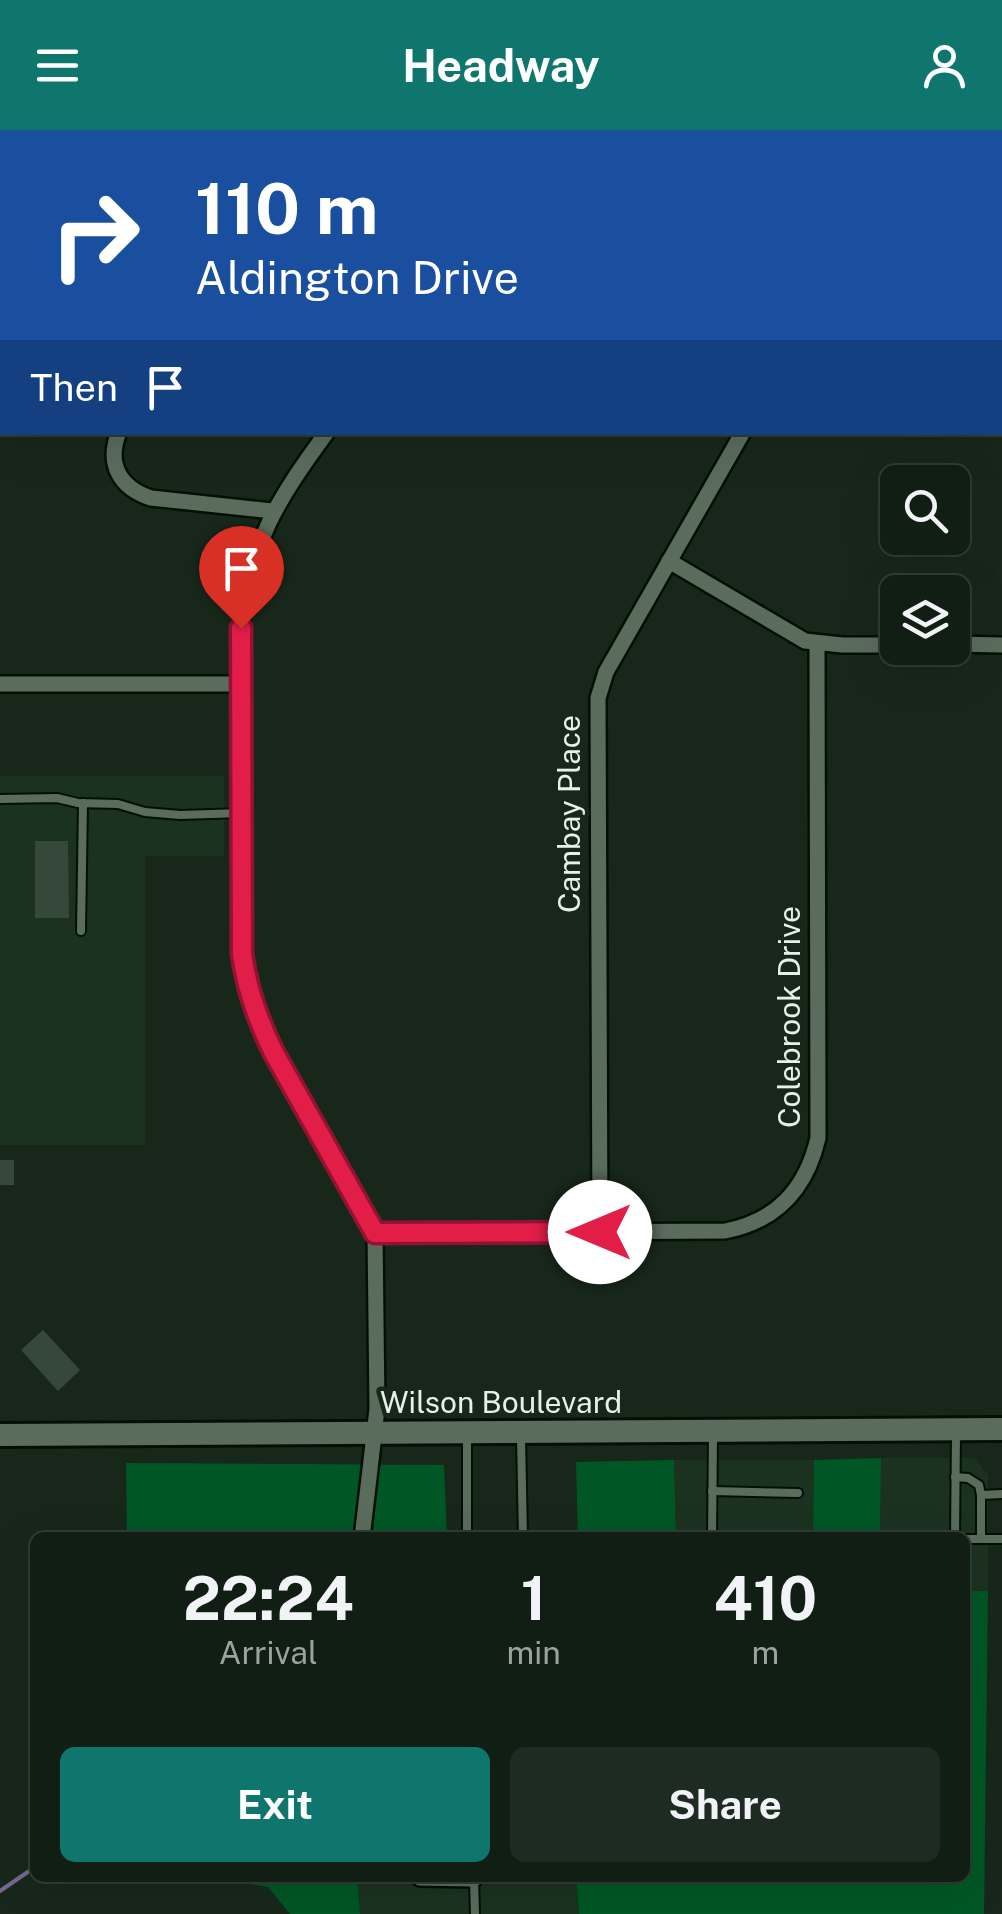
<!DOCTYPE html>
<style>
:root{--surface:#111e14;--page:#1e2b22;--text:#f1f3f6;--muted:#9ca2a0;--line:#303c34;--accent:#0f766e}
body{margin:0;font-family:"Public Sans",sans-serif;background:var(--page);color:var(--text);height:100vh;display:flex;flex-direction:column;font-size:38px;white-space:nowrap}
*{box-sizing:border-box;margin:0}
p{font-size:32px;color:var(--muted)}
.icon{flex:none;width:55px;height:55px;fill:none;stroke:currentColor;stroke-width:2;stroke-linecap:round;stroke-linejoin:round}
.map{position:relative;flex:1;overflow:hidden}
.panel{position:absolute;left:30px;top:1402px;width:940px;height:350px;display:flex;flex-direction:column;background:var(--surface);border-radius:15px;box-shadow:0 10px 40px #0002,0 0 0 2px var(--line)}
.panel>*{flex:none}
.hud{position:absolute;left:0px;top:0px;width:1002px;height:305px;box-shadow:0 10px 40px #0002,0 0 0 2px var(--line);background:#1a4fa0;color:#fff;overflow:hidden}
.tools{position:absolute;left:880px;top:335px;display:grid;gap:20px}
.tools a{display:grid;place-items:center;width:90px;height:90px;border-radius:15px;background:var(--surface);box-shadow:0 10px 40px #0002,0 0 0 2px var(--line);font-size:50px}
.pin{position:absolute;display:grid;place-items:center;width:85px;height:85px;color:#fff;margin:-102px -42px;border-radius:50% 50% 50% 0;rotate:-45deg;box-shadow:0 0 10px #0007}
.pin .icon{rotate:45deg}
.me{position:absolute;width:110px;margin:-55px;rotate:270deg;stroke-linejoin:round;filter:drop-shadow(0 0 8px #0008)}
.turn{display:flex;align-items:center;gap:35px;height:210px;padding:0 30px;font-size:45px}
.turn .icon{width:130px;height:130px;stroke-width:2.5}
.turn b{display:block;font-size:70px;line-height:85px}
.then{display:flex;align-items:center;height:95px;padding:0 30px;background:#0003;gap:20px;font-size:38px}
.eta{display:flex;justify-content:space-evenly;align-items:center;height:170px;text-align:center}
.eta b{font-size:60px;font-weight:700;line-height:70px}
.button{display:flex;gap:20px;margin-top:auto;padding:20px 30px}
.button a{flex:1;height:115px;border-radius:15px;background:var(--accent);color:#fff;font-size:40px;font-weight:700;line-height:115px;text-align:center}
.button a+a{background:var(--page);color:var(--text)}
header{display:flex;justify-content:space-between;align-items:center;height:130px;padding:0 30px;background:var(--accent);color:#fff;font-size:45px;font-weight:700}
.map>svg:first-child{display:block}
</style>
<header><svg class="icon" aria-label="menu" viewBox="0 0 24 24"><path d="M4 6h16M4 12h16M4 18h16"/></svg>Headway<svg class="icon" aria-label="person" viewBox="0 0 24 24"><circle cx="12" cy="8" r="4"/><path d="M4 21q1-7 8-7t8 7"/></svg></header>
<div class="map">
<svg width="1002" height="1784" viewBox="0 0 1002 1784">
<rect width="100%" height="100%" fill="#17281b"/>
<g fill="#1c3221">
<polygon points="0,646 224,646 224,726 145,726 145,1015 0,1015"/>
<polygon points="881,1328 974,1328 988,1345 988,1461 965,1461 965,1408 880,1408"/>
<polygon points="674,1330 814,1330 813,1407 676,1407"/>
<polygon points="357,1748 576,1748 579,1784 360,1784"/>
</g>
<g fill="#005725">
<polygon points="881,1328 880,1407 813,1407 814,1330"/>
<polygon points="674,1330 676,1407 578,1407 576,1332"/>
<polygon points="126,1333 444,1335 447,1407 127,1407"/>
<polygon points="965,1461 988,1461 984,1784 579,1784 576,1748 965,1748"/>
<polygon points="219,1748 357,1748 360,1784 290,1784 268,1757"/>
</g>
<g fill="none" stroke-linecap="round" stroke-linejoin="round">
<polyline stroke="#756793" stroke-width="4" points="0,1761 35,1737"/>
</g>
<g fill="#364839">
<polygon points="35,711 68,711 69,788 35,788"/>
<rect x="0" y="1030" width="14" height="25"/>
<polygon points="43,1200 80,1240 58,1261 21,1220"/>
</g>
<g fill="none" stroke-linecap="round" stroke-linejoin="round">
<g stroke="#031005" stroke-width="12">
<g id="service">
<polyline points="0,669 57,668 78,673 118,674 145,682 180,685 242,683"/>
<polyline points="81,801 83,673"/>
<polyline points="521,1307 523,1408"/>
<polyline points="467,1308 467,1408"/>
<polyline points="955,1347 968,1348 979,1355 981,1365"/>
<polyline points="712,1361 798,1363"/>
<polyline points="712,1408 713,1306"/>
<polyline points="955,1408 956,1304"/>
<polyline points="965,1409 1002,1409"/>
<polyline points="981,1409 981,1365 1002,1364"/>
<polyline points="474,1749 475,1784"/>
</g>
</g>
<g stroke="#031005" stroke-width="20">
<g id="minor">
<polyline points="30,0 30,2"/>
<polyline points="391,0 396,2"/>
<polyline points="224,2 224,0"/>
<polyline points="593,2 599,0"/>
<polyline points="0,110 2,105"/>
<path d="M119 302C106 334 120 358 151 368L272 381"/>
<path d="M327 302C277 370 250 413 241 498L242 825 245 848 260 894 375 1103 377 1279 362 1408"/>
<polyline points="669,431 805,511 842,515 898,515"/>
<polyline points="952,514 1002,515"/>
<polyline points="0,554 241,554"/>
<polyline points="600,1102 598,568 606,542 743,302"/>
<path d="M375 1103 725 1101C777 1091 806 1059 818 1008L817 514"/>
<polyline points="420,1748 474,1749"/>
</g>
</g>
<g stroke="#031005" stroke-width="25">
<polyline id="tertiary" points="1001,0 1002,178"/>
</g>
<g stroke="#031005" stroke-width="28">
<polyline id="secondary" points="0,1305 1002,1299"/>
</g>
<use href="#service" stroke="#5a6d5d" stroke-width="8"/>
<use href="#minor" stroke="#5a6d5d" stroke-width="15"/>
<use href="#tertiary" stroke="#5a6d5d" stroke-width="20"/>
<use href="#secondary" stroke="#5a6d5d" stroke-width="22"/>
</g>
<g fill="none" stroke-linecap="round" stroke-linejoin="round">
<g stroke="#92132f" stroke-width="25">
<path id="route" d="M241 498 242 824C247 860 258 891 274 923L375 1103 600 1102"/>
</g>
<use href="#route" stroke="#e11d48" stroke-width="18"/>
</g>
<g text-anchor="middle" stroke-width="9" stroke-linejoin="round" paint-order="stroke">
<g font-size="30" fill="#e6f1e8" stroke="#17281b">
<text transform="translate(570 684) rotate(-90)" y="10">Cambay Place</text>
<text transform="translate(790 887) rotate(-90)" y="10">Colebrook Drive</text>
<text x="501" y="1283">Wilson Boulevard</text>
</g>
</g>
</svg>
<div class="tools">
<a><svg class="icon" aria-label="search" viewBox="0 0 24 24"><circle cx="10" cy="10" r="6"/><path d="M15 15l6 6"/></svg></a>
<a><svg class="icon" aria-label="layers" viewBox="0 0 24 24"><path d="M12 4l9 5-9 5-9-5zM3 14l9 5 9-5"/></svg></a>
</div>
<div class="pin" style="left:241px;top:498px;background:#d93025"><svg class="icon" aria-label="arrive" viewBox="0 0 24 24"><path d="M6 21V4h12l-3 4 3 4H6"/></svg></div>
<svg class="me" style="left:600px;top:1102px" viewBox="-20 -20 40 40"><circle r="19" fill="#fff"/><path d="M0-13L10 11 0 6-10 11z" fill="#e11d48"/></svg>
<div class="hud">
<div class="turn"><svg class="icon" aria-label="right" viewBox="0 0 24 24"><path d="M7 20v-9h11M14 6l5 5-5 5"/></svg><div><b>110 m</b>Aldington Drive</div></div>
<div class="then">Then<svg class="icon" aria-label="arrive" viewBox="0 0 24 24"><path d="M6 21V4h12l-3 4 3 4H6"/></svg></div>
</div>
<section class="panel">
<div class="eta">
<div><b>22:24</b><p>Arrival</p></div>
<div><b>1</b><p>min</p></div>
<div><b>410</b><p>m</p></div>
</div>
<div class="button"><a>Exit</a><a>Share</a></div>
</section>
</div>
